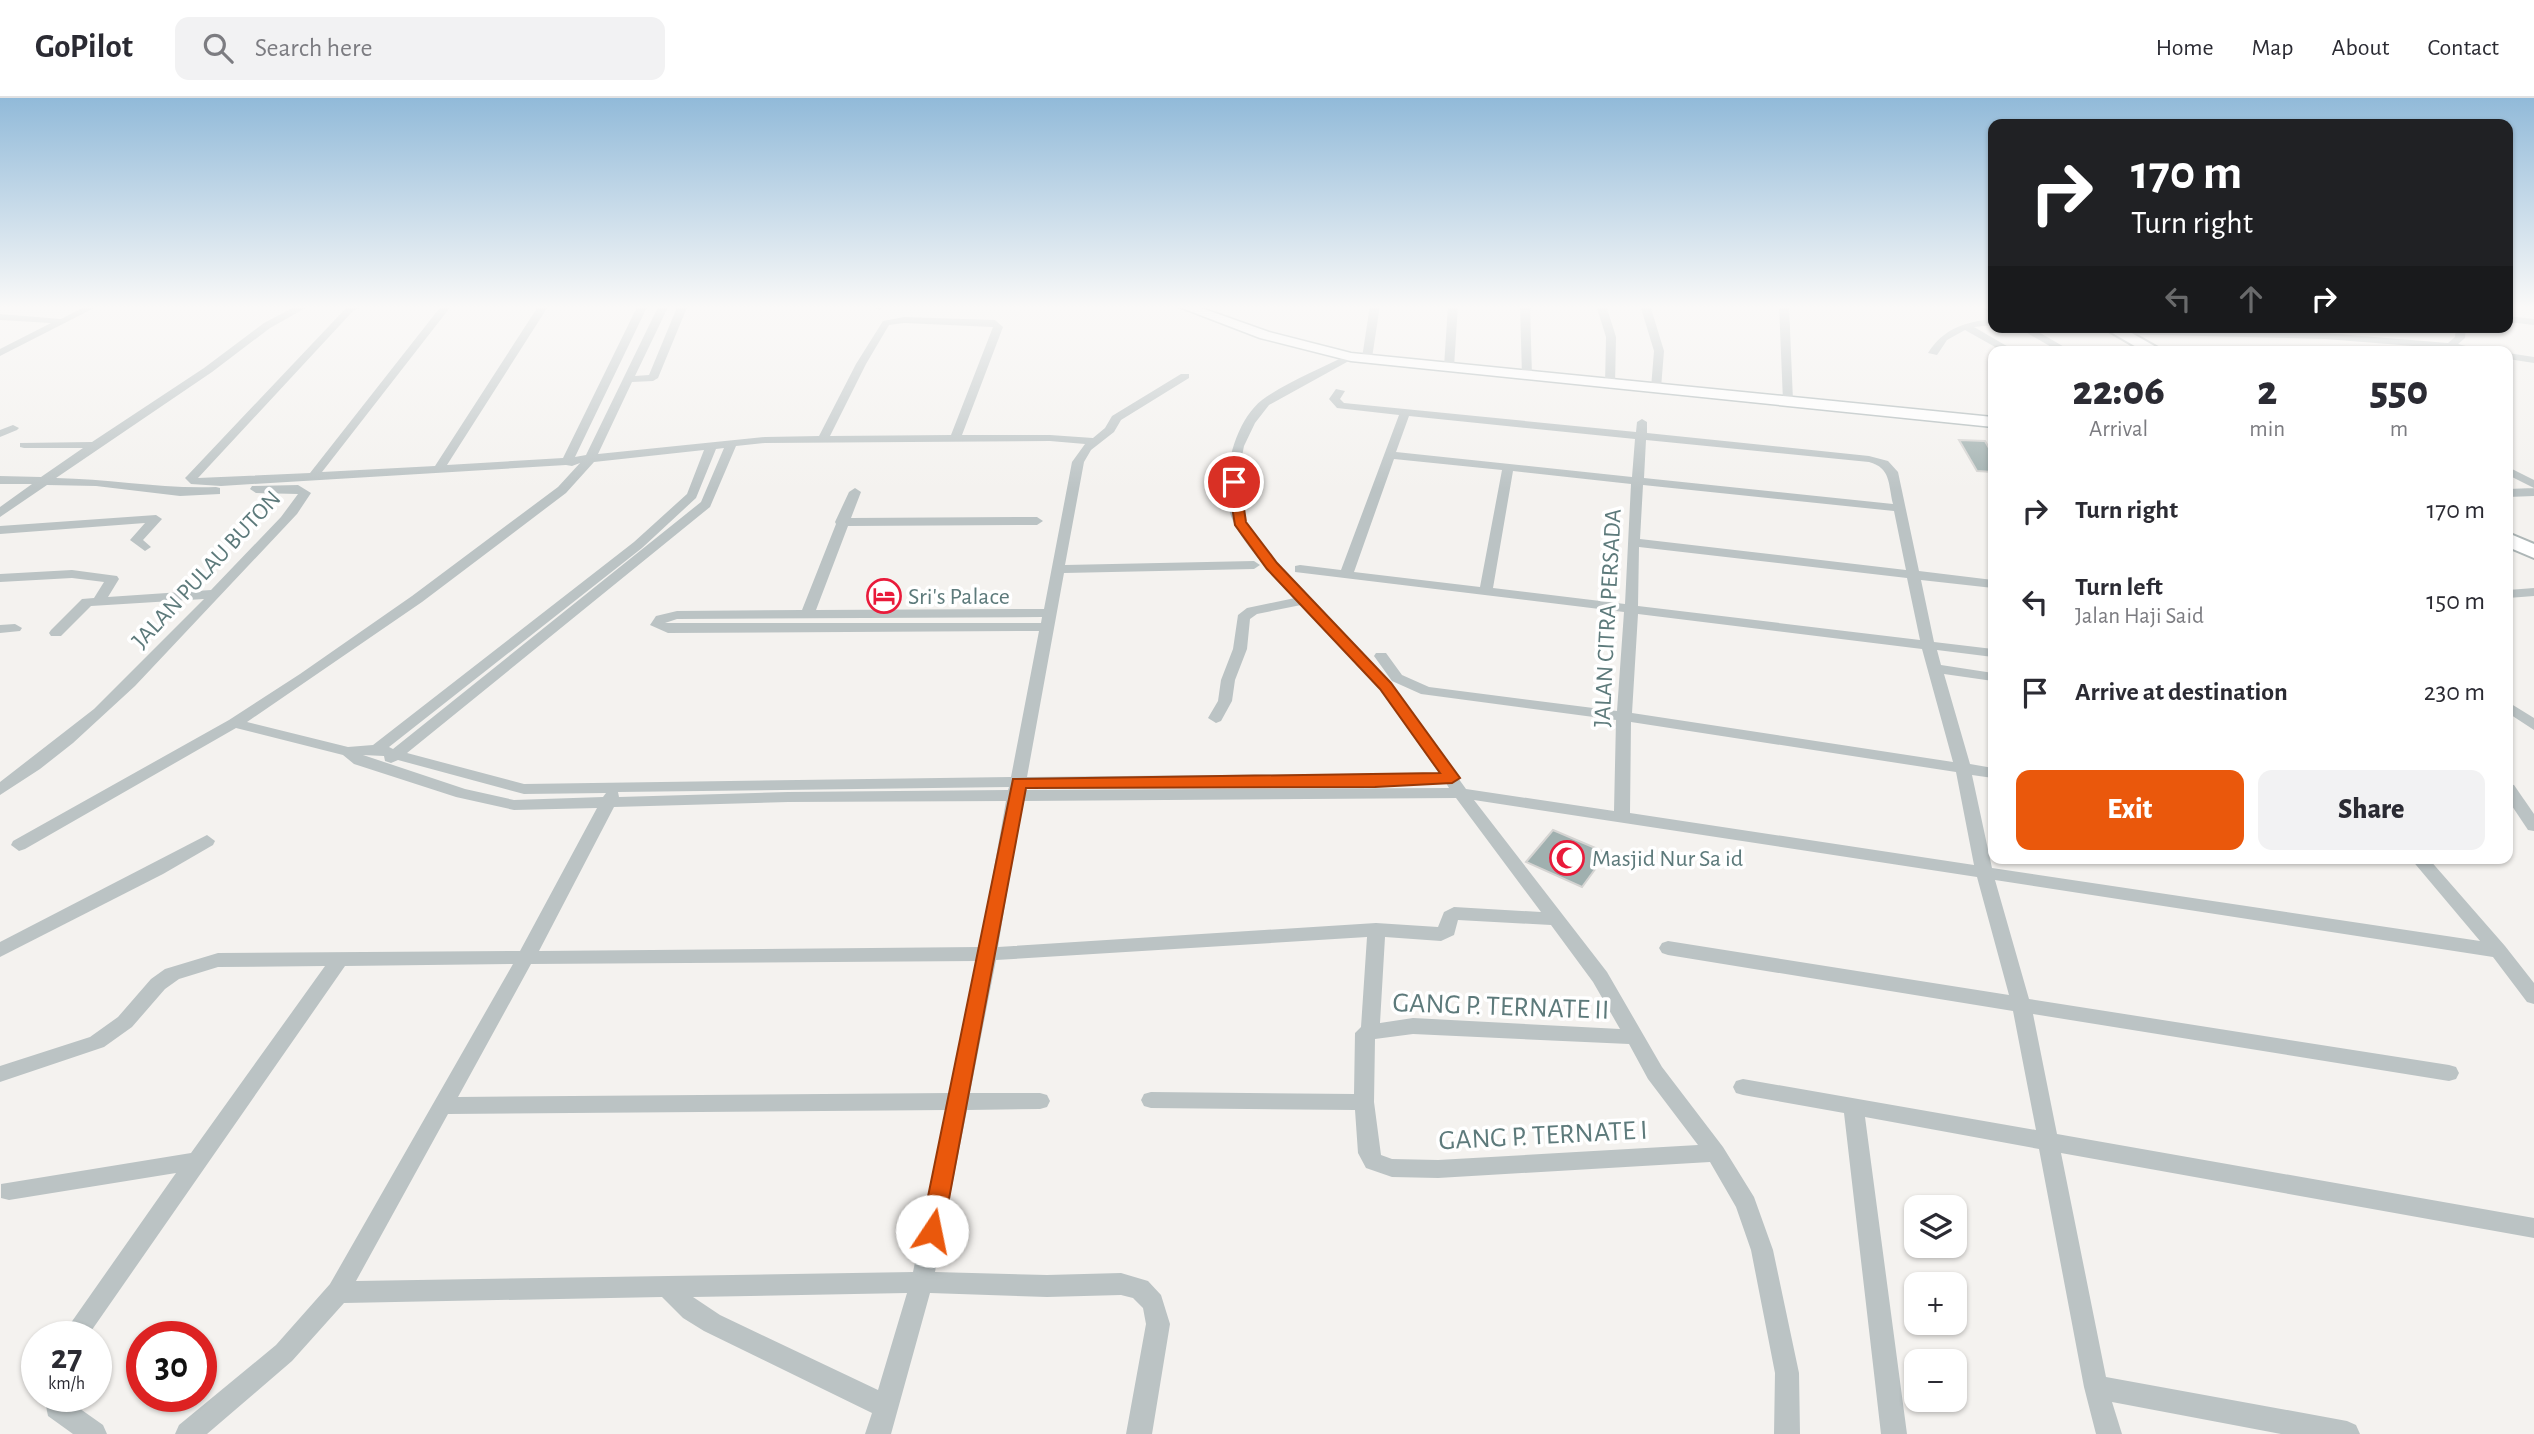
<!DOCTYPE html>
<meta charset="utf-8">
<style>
:root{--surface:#fff;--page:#f2f2f3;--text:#2b2b33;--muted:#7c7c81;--line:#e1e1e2;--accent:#ea580c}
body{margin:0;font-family:"Alegreya Sans",sans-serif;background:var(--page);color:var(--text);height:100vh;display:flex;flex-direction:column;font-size:26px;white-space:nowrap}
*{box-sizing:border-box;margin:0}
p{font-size:23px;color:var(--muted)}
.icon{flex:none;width:38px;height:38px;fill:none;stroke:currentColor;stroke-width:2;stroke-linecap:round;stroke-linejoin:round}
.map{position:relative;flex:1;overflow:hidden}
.details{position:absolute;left:1988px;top:248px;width:525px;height:518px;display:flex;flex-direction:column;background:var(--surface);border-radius:14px;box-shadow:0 2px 5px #0004}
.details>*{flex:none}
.guide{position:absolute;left:1988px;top:21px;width:525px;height:214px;border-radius:14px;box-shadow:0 2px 5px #0004;background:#202124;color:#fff;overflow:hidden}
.buttons{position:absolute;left:1904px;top:1097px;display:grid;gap:14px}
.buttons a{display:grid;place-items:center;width:63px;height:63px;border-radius:14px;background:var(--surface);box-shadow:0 2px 5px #0004;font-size:35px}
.speed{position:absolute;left:21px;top:1223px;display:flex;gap:14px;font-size:35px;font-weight:700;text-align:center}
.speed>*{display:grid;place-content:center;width:91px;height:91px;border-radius:50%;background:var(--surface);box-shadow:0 2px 5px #0004;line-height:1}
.speed small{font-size:18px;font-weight:400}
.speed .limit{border:10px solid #d22;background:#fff;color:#111}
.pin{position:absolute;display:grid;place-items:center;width:60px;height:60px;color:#fff;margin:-30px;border:4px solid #fff;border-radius:50%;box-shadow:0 2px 7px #0007}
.me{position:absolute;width:77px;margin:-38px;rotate:11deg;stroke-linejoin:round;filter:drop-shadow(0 0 5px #0008)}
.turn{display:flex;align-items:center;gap:24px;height:147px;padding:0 28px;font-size:32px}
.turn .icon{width:91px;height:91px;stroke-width:2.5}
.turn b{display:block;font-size:49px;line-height:60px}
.lanes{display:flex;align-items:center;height:66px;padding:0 28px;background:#0003;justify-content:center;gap:35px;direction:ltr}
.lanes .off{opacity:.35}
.eta{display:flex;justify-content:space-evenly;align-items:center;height:119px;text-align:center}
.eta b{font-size:42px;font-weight:800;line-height:49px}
.action{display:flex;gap:14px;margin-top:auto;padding:14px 28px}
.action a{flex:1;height:80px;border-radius:14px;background:var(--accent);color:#fff;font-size:28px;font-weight:800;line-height:80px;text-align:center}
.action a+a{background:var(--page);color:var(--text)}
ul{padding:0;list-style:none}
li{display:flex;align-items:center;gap:21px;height:91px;padding:0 28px}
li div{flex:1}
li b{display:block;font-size:26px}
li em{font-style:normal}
header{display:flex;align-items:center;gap:42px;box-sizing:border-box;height:98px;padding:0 35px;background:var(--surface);border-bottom:2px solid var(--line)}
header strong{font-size:33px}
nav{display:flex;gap:38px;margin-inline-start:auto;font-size:24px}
.search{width:490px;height:63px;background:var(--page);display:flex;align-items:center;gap:18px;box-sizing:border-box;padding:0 24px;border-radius:14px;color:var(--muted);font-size:26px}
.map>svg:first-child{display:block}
</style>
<header>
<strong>GoPilot</strong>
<div class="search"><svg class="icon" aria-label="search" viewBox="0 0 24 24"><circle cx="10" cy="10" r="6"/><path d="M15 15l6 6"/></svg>Search here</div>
<nav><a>Home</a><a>Map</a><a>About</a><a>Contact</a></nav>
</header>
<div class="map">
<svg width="2534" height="1336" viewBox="0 0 2534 1336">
<rect width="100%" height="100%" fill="#f4f2ef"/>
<g fill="#a0b0af" stroke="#d5d4d2" stroke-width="2">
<polygon points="1959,342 1985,343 1993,357 1993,374 1977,373"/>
<polygon points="1553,732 1607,755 1582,789 1526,764"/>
</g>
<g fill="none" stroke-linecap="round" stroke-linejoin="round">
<g stroke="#abb6b7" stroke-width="3">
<polygon id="secondary" points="1174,207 1193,207 1269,234 1351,255 1993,319 1993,329 1351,263 1260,240"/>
</g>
<g stroke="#adb6b6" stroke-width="4">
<g id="primary">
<polygon points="2102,229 2121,229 2165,254 2145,254"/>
<polygon points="2508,435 2534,446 2534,460 2508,449"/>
</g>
</g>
<g fill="#bbc3c4" fill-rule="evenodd">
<polygon points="88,207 100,207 0,258 0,251 51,225 0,222 0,216 61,221"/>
<path d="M298 207H311L270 230 212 274 56 380C110 381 162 391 216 389L220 390V396L180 398 96 388 47 387 0 419V409L32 386H0V378L41 379 83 350H24L20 349V345L92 344 204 270 264 225Z"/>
<path d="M352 207H365L353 213 198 380 310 375 442 207H452L322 374 435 368 539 207H549L447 367 563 360 638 207H648L575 359 586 357 659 207H669L635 278 649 277 678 207H688L658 280 653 283 632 284 598 356 765 339 819 338 856 266 883 223 904 219 995 222 1003 229 962 337H1050L1093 340 1105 330 1112 318 1181 276H1189V280L1121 322 1114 334 1091 352 1084 364 1065 467 1254 463 1260 467 1254 471 1064 475 1027 679 1439 675 1380 591 1301 507 1257 516 1250 521 1247 551 1235 582 1232 603 1221 623 1216 625 1208 620 1218 603 1221 582 1233 551 1238 517 1247 510 1295 500C1274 477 1248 453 1234 425 1217 392 1232 325 1262 302 1285 285 1322 270 1347 257L1356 259 1269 307 1255 325 1244 348 1240 368V400L1245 424 1277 465 1390 585 1466 691 1614 713 1616 622 1421 596 1392 583 1374 558 1376 555H1386L1402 577 1429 589 1617 613 1624 514 1295 474V468L1300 467 1341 472 1399 317 1337 310 1329 301 1336 291 1345 293 1340 301 1344 305 1636 334 1637 324 1642 321 1647 324V335L1869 358 1888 363 1898 374 1919 473 1993 482V490L1921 482 1934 544 1993 551V559L1937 552 1941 567 1993 575V583L1944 576 1970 666 1993 670V680L1972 677 1992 770 2480 843 2411 761H2429L2505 848 2534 885V906L2527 904 2493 859 1995 782 2029 901 2449 967 2456 969 2459 975 2456 981 2449 983 2033 916 2057 1036 2534 1120V1140L2061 1055 2106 1279 2347 1323 2356 1327 2360 1336H2281L2112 1304 2122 1336H2096L2084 1289 2039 1051 1865 1019 1907 1336H1881L1844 1015 1743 997 1736 995 1733 989 1736 983 1743 981 2036 1032 2013 913 1668 857 1662 855 1659 850 1662 845 1668 843 2009 897 1977 779 1474 702 1607 874 1662 969 1723 1049 1754 1099 1773 1152 1799 1275 1800 1336H1774L1775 1275 1751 1152 1736 1109 1710 1064 1438 1080 1392 1079 1366 1070 1358 1055 1355 1012 1151 1010 1144 1008 1141 1002 1144 996 1151 994 1354 996 1355 935 1361 929 1367 839 996 862 970 995H1040L1047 997 1050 1003 1047 1009 1040 1011 967 1012 935 1174 1047 1177 1121 1175 1148 1183 1161 1197 1170 1226 1152 1336H1126L1146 1226 1143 1210 1133 1200 1121 1197 1047 1199 930 1195 891 1336H865L872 1315 704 1233 683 1220 662 1199 344 1205 292 1263 207 1336H175L179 1327 276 1247 330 1186 513 866 345 868 87 1239H61L176 1075 9 1102 1 1100V1086L191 1055 325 868 218 869 179 881 165 891 132 929 104 949 0 984V968L90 939 118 919 151 881 165 871 218 855 520 853 597 710 514 712 456 699 354 666 343 657 236 630 25 751 19 753 11 747 13 743 229 622 300 576 412 498 558 389 580 365 572 368 566 367 221 388 191 386 185 380 187 378 347 209ZM904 225 993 229 951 337 830 338 866 266 889 227ZM1409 318 1635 341 1632 379 1396 354ZM1646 342 1869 364C1891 370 1888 385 1893 406L1644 380ZM1050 343 1085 346 1072 364 1044 511 816 512 848 428 1037 427 1043 423 1037 419 851 420 861 394 855 390 849 394 835 424 836 426 802 512 677 513 656 518 650 527 668 535 1039 533 1011 679 524 686 407 655 710 409 736 348 765 345ZM724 350 701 404 393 651 389 649 642 450 696 400 716 351ZM704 352 687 396 634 444 373 647 348 649 247 624 422 504 566 395 594 364ZM1394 361 1502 372 1480 489 1354 474ZM1513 373 1631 386 1625 506 1493 490ZM1643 387 1894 413 1906 472 1640 441ZM1639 449 1907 480 1920 542 1638 508ZM1638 516 1922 551 1953 664 1632 615ZM1042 519 1041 525H665L677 521ZM1631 624 1956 674 1974 767 1630 715ZM363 657 384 658 385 663 391 665 398 662 524 696 606 695 603 699 514 702 465 691ZM1446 685 1449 690 1024 692 1025 689 1375 688ZM1009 689 1008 692 788 694 619 699 618 694ZM1456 700 1541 814 1454 809 1444 814 1438 829 1376 825 998 849 1022 703ZM1006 703 980 849 539 853 614 709 788 704ZM1458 822 1551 827 1593 884 1620 931 1413 920 1380 925 1385 839 1441 843 1454 837ZM977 863 950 995 458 999 531 866ZM1413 936 1629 946 1648 981 1698 1047 1438 1062 1392 1061 1381 1057 1374 1004 1375 941ZM946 1012 913 1174 356 1183 448 1016ZM907 1195 878 1292 720 1217 693 1199Z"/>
<polygon points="876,207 886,207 880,212 877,211"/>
<polygon points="1370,207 1380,207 1372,260 1367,263 1362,260"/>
<polygon points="1448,207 1458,207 1454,269 1449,272 1444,269"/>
<polygon points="1520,207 1530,207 1532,278 1527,281 1522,278"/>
<polygon points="1596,207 1606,207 1616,239 1615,287 1610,290 1605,287 1606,239"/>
<polygon points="1640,207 1650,207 1664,253 1661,290 1656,293 1651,290 1654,253"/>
<polygon points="1779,207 1789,207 1793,303 1788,306 1783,303"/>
<polygon points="1976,207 1988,207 1993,210 1993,217"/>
<polygon points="2508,218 2534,221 2534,227 2508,224"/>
<path d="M1993 221V227L1974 229 2017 254H2004L1965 232 1947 242 1937 257 1928 255C1944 230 1965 224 1993 221Z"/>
<polygon points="2017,229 2030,229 2073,254 2060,254"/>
<polygon points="2456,229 2466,229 2465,240 2458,246 2489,254 2325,241 2117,236 2112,233 2117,230 2325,235 2448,245 2455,239"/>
<polygon points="2135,251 2140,252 2141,254 2130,254"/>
<polygon points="2508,255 2534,259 2534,265 2508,261"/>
<polygon points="13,327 19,330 17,332 0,339 0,332"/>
<polygon points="2508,369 2534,382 2534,398 2508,399 2508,391 2534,390 2508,377"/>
<polygon points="298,387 311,395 297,416 135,588 73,645 40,671 0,697 0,684 94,611 204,501 91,508 61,538 51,538 49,535 51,532 82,501 94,500 104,484 72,480 0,484 0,476 72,472 117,478 119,481 108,499 211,492 281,419 298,396 256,395 250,391 252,388"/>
<polygon points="156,417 162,421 143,442 151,449 145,453 130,442 145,425 0,436 0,428"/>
<polygon points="2534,490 2534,498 2508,500 2508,492"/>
<polygon points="15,526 22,530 20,533 0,535 0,527"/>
<polygon points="2508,604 2534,620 2534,632 2508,615"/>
<polygon points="2508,686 2514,687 2534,716 2534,733 2528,732 2508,702"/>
<polygon points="207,737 215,743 213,747 163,776 0,859 0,844"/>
<polygon points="44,1298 68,1298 69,1303 103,1327 107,1336 73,1336 48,1318"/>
</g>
<use href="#secondary" fill="#fff" fill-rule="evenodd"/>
<use href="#primary" fill="#fff" fill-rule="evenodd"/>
</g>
<linearGradient id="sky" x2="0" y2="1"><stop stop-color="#91bad9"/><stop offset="0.53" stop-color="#faf9f8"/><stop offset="1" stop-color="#faf9f8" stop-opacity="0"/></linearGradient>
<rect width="2534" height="394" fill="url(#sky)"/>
<polygon fill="#ea580c" stroke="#983908" stroke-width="2" points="1234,381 1240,384 1246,424 1277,465 1391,585 1460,680 1452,685 1375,689 1026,690 943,1133 940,1140 932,1143 924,1140 921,1133 1013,681 1440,675 1380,591 1267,471 1235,427 1228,384"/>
<defs>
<g id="hotel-ring" transform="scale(1.75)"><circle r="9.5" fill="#fff" stroke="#e91a3a" stroke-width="1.5"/><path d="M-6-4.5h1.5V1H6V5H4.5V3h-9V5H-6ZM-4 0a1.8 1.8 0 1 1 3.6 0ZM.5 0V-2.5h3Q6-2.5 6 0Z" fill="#e91a3a"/></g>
<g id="mosque-ring" transform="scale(1.75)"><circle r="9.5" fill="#fff" stroke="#e91a3a" stroke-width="1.5"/><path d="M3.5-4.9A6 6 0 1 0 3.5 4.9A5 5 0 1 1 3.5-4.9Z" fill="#e91a3a"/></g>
</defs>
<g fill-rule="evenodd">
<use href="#hotel-ring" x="884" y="498"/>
<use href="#mosque-ring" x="1567" y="760"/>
</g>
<g text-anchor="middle" stroke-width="7" stroke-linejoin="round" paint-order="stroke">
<g font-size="24" fill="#5d7a7b" stroke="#fff">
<text transform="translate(206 471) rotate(-47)" y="8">JALAN PULAU BUTON</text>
<text transform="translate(1607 520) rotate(-87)" y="8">JALAN CITRA PERSADA</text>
</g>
<g font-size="24" fill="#5d7a7b" stroke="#fff" text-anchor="start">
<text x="908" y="506">Sri's Palace</text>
<text x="1592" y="768">Masjid Nur Sa id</text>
</g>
<g font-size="28" fill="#5d7a7b" stroke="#fff">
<text transform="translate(1501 907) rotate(2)" y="10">GANG P. TERNATE II</text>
<text transform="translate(1543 1036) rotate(-3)" y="10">GANG P. TERNATE I</text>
</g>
</g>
</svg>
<div class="buttons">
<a><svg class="icon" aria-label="layers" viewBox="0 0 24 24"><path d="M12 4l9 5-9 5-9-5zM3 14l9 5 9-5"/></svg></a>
<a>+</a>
<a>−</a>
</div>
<div class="speed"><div>27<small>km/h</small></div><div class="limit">30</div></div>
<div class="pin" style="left:1234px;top:384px;background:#d93025"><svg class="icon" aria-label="arrive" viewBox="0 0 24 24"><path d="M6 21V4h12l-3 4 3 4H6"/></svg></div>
<svg class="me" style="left:932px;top:1133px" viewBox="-20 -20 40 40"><circle r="19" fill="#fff"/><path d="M0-13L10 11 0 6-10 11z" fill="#ea580c"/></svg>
<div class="guide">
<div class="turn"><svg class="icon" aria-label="right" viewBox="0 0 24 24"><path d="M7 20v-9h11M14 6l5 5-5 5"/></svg><div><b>170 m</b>Turn right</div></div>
<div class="lanes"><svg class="icon off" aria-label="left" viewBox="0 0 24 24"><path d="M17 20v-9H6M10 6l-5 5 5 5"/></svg><svg class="icon off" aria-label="ahead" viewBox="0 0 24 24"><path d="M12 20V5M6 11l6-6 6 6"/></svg><svg class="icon" aria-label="right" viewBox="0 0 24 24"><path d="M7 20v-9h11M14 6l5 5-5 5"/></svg></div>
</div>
<section class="details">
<div class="eta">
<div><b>22:06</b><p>Arrival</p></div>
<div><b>2</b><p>min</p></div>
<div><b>550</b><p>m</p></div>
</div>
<ul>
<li><svg class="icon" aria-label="right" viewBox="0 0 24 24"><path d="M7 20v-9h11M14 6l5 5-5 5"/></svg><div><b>Turn right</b></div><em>170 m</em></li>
<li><svg class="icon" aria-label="left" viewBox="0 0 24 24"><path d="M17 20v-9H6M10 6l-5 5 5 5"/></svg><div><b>Turn left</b><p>Jalan Haji Said</p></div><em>150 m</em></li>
<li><svg class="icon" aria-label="arrive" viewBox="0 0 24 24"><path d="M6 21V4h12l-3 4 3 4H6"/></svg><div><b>Arrive at destination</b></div><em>230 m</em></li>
</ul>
<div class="action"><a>Exit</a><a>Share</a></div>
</section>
</div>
